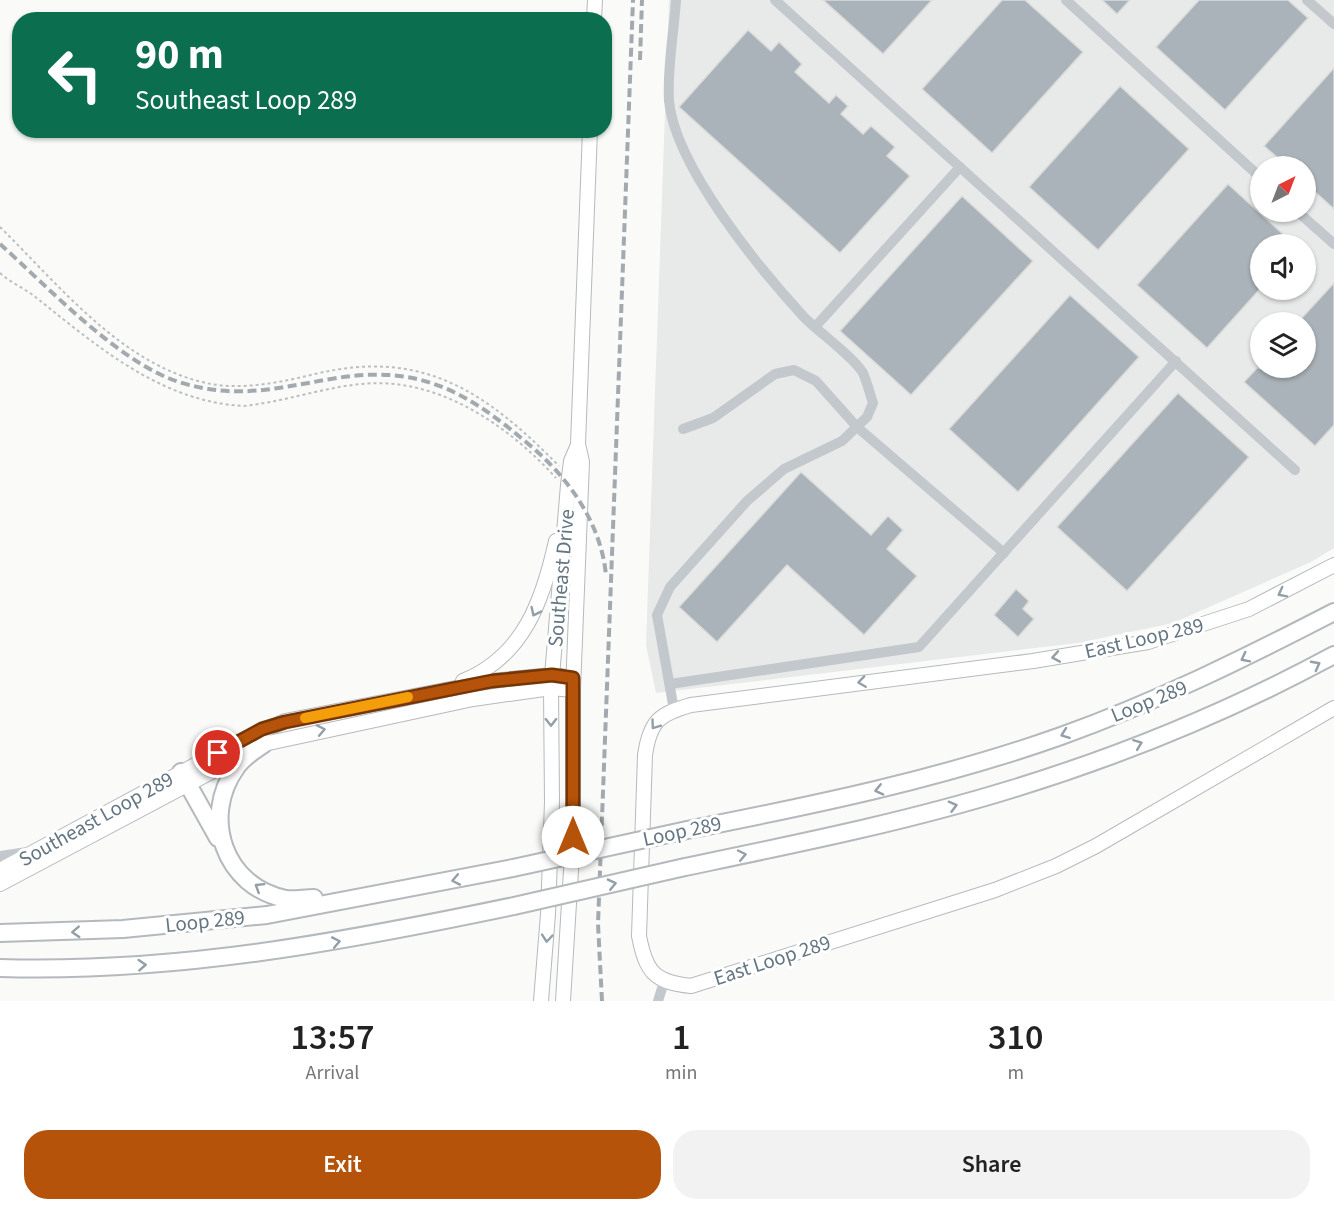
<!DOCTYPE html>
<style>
:root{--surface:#fff;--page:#f2f2f2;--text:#222;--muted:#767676;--accent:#b45309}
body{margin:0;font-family:"Source Sans 3",sans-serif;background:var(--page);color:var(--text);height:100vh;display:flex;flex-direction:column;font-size:22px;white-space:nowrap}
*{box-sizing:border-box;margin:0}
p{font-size:20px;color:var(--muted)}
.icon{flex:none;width:33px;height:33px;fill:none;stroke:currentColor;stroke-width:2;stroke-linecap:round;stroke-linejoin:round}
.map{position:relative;height:1001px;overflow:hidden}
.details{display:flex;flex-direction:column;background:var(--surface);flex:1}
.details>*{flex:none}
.hud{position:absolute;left:12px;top:12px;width:600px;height:126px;border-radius:24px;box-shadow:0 2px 4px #0004;background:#0b6e4f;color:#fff;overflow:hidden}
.needle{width:39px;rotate:42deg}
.fabs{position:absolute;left:1250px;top:156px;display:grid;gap:12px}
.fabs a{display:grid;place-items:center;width:66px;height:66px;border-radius:50%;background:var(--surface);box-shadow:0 2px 4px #0004;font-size:30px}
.pin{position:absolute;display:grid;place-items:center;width:51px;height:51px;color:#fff;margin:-26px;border:3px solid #fff;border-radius:50%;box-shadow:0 2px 6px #0007}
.me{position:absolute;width:66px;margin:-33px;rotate:0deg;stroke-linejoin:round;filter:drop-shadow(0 0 4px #0008)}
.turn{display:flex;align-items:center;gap:21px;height:126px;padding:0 24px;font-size:27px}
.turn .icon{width:78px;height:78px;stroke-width:2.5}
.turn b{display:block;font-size:42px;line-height:51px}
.eta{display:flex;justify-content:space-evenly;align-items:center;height:102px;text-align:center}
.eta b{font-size:36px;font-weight:600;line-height:42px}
.button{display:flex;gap:12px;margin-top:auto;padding:12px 24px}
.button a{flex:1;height:69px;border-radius:24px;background:var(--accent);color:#fff;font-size:24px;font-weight:600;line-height:69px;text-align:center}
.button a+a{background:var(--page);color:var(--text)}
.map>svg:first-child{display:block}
</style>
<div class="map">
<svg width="1334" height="1001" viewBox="0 0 1334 1001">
<rect width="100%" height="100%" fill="#fafaf8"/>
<path fill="#e8e9e9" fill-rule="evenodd" d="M669 0H1334V548L1311 562 1173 623 1078 643 656 693 646 645ZM1260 166H1305V212H1260ZM1260 244H1305V290H1260ZM1260 322H1305V368H1260Z"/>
<g fill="#aab3b9" stroke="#dcdcda" stroke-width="1.5">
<polygon points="823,0 932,0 883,54"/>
<polygon points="1002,0 1025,0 1083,52 992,153 922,89"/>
<polygon points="1102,0 1130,0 1117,14"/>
<polygon points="1199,0 1288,0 1308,18 1225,110 1156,47"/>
<polygon points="748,30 771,51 779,42 802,64 795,72 829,103 836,95 848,106 841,114 863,134 871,126 895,147 887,156 910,176 840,253 679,107"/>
<polygon points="1334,68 1334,209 1305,183 1305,166 1287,166 1264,146"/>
<polygon points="1120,86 1189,149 1098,250 1029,187"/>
<polygon points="1228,184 1294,244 1260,244 1260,289 1207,348 1137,285"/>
<polygon points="962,196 1033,261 911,395 840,331"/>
<polygon points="1334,283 1334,425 1315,446 1244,382 1257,368 1305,368 1305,322 1298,322"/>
<polygon points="1070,295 1139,357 1018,492 949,429"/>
<polygon points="1178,393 1249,457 1127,591 1057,527"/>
<polygon points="801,472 871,535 888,516 903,530 887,549 917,576 864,635 787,565 717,642 679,607"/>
<polygon points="1016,589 1029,601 1023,609 1034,619 1018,637 994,615"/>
</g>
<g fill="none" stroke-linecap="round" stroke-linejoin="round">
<g stroke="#b5babe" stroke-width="16">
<g id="major">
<polyline points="594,20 595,0"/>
<path d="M1334 565 1249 609 1148 642 1033 661 691 705C659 714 650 721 645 755L639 936C646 972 654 982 691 986L995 890 1056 866 1096 846 1334 708"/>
<path d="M463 681C524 656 543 600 556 541"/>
<polyline points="0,870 236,743 285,721 492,681 552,675 573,678"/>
<polyline points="0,884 264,744 473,699 551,688 573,690"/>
<polyline points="541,1001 548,914 552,802 551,688 568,485 571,461 578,445"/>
<polyline points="563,1001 573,838 573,690 582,462 578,444 590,130"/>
</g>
</g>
<g stroke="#b4b9bd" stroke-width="20">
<g id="highway">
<path d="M264 744C254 751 243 757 236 768 201 817 224 887 286 899 294 900 305 898 314 898"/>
<polyline points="181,772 218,838"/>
<path d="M687 830C814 805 940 779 1061 736 1156 702 1245 658 1334 612"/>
<path d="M685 867C795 844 905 822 1012 789 1123 755 1232 710 1334 655"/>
<polyline points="0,933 123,929 267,915 513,868"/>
<path d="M0 968C177 973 342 942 514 906"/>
</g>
</g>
<g stroke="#bbbfc2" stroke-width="2" stroke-dasharray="3 3" stroke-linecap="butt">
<path d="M0 227C58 284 117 359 198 381 237 392 277 383 315 374 423 348 486 392 559 466"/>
<path d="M0 273C11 283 26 289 38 299 98 347 162 402 244 406 283 402 321 388 361 384 436 376 507 424 556 478"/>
</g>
<g stroke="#c3c8cc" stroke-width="10">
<polyline points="775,0 1295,470"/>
<polyline points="1066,0 1260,177"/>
<polyline points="1307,0 1334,24"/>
<polyline points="1298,212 1334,244"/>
<polyline points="815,327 960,167"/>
<polyline points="683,429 713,418 775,374 794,370 816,381 857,427 1004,553"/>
<polyline points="670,684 919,647 1176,361"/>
<path d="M674 710 657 615 670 587 747 501 784 469 842 441 867 417 873 403C870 394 867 382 863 373 853 356 818 332 803 316 759 268 675 166 669 101 667 68 674 32 676 0"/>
<polyline points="0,856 27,852"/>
<polyline points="658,1001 664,982"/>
</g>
<use href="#major" stroke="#fff" stroke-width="14"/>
<use href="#highway" stroke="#fff" stroke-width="16"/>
<g stroke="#a2aab0" stroke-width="4" stroke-dasharray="9 4.5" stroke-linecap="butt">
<polyline points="640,60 642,0"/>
<path d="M0 244C48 287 119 363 179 382 236 400 276 388 331 379 420 363 468 392 533 448 570 480 601 524 606 575"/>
<polyline points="602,1001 598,924 633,0"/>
</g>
<g stroke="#b4b9bd" stroke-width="20" stroke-linecap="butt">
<g id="highway-bridge">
<polyline points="513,868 687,830"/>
<polyline points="514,906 685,867"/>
</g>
</g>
<use href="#highway-bridge" stroke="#fff" stroke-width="16"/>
</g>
<defs><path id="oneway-chevron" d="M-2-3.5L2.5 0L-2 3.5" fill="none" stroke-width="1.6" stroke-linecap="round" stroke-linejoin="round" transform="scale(1.5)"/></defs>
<g stroke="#939fa8">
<use href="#oneway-chevron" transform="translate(1282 593) rotate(153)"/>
<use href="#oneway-chevron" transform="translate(535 612) rotate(116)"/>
<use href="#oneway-chevron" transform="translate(1056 657) rotate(170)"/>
<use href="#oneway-chevron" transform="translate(1245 658) rotate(153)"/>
<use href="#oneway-chevron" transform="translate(1316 665) rotate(-28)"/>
<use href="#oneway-chevron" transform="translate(862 682) rotate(172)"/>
<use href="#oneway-chevron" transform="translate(551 722) rotate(89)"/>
<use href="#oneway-chevron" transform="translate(655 725) rotate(126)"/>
<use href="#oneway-chevron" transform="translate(321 730) rotate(-11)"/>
<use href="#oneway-chevron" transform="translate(1065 734) rotate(160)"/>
<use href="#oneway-chevron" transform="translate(1138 744) rotate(-21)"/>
<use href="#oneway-chevron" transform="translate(879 790) rotate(167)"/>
<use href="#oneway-chevron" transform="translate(953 806) rotate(-15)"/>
<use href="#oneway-chevron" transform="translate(742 855) rotate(-12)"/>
<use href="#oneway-chevron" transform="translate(456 880) rotate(169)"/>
<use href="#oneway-chevron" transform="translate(612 884) rotate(-13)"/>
<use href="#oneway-chevron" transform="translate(259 887) rotate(-148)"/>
<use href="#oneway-chevron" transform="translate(76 932) rotate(177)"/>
<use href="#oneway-chevron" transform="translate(547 938) rotate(95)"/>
<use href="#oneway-chevron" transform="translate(336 942) rotate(-11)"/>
<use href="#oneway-chevron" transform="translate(142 965) rotate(-4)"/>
</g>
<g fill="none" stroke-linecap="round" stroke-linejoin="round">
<g stroke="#753606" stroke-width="15">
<polyline id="route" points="218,753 262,729 285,722 492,681 552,675 573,678 573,837"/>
</g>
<use href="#route" stroke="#b45309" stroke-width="10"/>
<polyline stroke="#f59e0b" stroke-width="10" points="305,718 408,697"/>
</g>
<g text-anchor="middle" stroke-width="6" stroke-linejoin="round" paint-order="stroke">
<g font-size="21" fill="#657683" stroke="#fff">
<text transform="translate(561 578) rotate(-85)" y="7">Southeast Drive</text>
<text transform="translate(1144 638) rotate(-13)" y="7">East Loop 289</text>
<text transform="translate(1149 701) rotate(-22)" y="7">Loop 289</text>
<text transform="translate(96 819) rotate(-29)" y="7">Southeast Loop 289</text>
<text transform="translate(682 831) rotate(-12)" y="7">Loop 289</text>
<text transform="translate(205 921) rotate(-6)" y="7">Loop 289</text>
<text transform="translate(772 960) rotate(-18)" y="7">East Loop 289</text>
</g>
</g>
</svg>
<div class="fabs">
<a><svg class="needle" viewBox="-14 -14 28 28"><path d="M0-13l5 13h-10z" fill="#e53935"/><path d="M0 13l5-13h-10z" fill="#767676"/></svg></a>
<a><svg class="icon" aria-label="sound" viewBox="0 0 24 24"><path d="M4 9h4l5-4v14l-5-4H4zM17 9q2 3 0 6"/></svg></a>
<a><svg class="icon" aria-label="layers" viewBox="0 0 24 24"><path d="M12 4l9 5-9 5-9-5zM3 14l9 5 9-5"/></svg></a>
</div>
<div class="pin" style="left:218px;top:753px;background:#d93025"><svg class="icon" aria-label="arrive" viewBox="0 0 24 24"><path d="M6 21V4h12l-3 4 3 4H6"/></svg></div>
<svg class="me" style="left:573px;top:837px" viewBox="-20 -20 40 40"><circle r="19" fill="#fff"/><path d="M0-13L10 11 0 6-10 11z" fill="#b45309"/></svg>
<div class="hud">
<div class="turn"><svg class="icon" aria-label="left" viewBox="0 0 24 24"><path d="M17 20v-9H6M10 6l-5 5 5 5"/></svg><div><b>90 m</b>Southeast Loop 289</div></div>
</div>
</div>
<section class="details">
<div class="eta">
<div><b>13:57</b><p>Arrival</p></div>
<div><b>1</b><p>min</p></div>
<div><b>310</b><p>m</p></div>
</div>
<div class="button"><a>Exit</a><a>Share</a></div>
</section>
